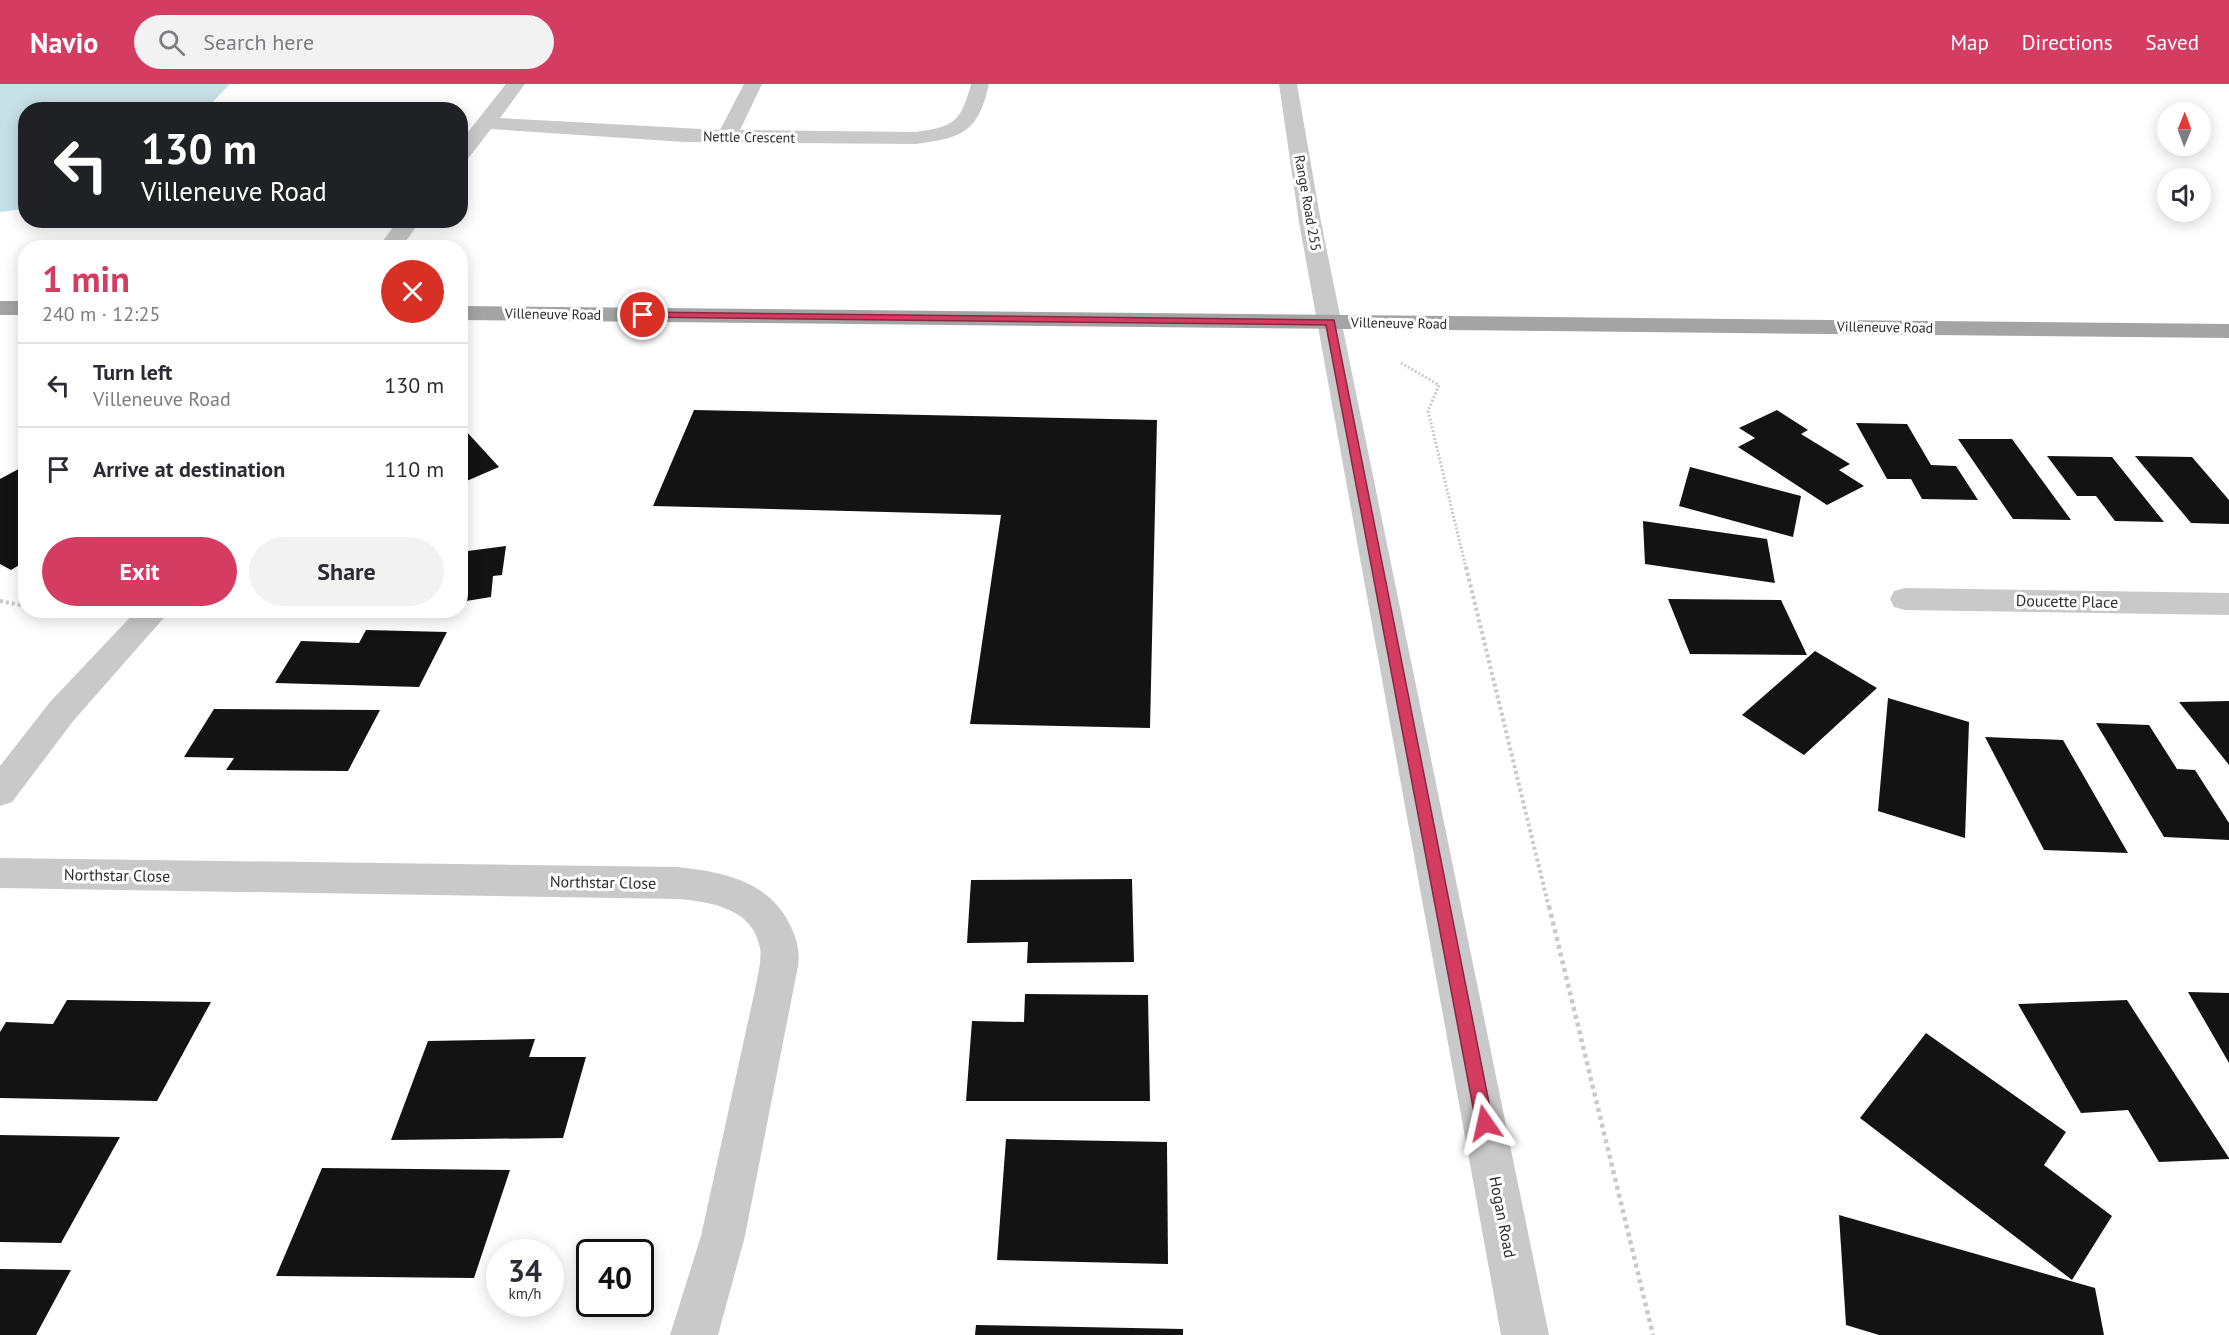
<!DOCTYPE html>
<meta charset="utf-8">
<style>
:root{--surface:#fff;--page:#f2f2f3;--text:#2b2b33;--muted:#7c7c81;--line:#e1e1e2;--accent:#d53c62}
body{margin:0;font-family:"PT Sans",sans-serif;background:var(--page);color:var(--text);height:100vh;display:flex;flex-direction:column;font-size:22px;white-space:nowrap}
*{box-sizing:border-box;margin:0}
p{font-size:20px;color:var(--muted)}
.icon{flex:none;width:33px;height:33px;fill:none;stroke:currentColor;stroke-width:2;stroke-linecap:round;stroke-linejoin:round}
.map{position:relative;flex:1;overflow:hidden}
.details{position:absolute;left:18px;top:156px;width:450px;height:378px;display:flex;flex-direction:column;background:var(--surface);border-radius:24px;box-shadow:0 3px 15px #0003}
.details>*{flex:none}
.top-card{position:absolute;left:18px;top:18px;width:450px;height:126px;border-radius:24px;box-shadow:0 3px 15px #0003;background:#202124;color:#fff;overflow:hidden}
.needle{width:39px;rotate:1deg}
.controls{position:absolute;left:2157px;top:18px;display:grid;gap:12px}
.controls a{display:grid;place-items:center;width:54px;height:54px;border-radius:50%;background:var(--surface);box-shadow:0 3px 15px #0003;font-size:30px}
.speed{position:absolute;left:486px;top:1155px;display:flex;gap:12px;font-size:30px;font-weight:700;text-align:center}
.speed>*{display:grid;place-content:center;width:78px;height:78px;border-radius:50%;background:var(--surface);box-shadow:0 3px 15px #0003;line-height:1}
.speed small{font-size:15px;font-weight:400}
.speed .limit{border:3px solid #111;border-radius:9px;background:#fff;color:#111}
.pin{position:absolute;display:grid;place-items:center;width:51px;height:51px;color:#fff;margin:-26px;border:3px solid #fff;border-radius:50%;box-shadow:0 2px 6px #0007}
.me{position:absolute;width:66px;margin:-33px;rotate:349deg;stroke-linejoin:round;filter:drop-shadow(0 0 4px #0008)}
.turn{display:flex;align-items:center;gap:21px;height:126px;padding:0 24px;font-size:27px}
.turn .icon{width:78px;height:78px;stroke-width:2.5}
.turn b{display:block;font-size:42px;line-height:51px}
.round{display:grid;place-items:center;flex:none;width:63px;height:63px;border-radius:32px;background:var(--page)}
.summary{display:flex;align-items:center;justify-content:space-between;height:102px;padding:0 24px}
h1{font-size:36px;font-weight:600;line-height:45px;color:var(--accent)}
.cta{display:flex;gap:12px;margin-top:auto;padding:12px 24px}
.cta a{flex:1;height:69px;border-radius:36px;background:var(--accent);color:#fff;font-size:24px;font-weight:600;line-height:69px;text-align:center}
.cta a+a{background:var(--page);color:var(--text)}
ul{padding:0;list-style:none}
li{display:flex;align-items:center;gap:18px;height:84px;padding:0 24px;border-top:2px solid var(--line)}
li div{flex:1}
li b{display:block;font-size:22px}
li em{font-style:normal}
header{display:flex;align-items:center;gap:36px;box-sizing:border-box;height:84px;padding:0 30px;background:var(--accent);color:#fff}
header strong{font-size:28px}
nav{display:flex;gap:33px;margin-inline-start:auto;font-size:21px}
.search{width:420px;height:54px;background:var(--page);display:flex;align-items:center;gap:15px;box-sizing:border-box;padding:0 21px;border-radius:33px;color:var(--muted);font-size:22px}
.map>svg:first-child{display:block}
</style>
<header>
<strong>Navio</strong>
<div class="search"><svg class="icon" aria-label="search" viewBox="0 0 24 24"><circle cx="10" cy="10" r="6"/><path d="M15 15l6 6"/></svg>Search here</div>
<nav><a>Map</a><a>Directions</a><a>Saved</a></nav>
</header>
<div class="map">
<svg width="2229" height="1251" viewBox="0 0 2229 1251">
<rect width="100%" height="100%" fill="#fff"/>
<polygon fill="#c8e1e7" points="0,0 230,0 206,25 26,26 25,125 0,128"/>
<g fill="#131313">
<polygon points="694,326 1157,336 1150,644 970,640 1001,431 653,422"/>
<polygon points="1777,326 1808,346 1801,350 1850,380 1839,386 1864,402 1827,421 1738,363 1755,354 1739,344"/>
<polygon points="1856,339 1907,340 1931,381 1956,382 1978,416 1922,415 1911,395 1887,395"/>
<polygon points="465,346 499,383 462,399 466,403 460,406 460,348"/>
<polygon points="1958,355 2012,355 2071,436 2013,435"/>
<polygon points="2047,372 2112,373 2164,438 2115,437 2096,412 2077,412"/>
<polygon points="2135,372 2192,373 2229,416 2229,440 2191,439"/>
<polygon points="26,381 26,477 11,486 0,480 0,395"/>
<polygon points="1690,383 1801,412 1793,453 1679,422"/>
<polygon points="1643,437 1767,455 1775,499 1645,480"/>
<polygon points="506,462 502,491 493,492 491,513 460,518 460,468"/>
<polygon points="1668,515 1781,516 1807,571 1690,570"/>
<polygon points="366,546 447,548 419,603 275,599 301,557 359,559"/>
<polygon points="1815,567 1877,604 1804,671 1742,631"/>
<polygon points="1888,614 1969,638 1965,754 1878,727"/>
<polygon points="2229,617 2229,681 2179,618"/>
<polygon points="214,625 380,626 348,687 226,686 234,674 184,673"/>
<polygon points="2096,639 2149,641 2177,685 2195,686 2229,739 2229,756 2164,753"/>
<polygon points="1985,653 2063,656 2128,769 2044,766"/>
<polygon points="1132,795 1134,878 1027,879 1028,858 967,859 971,796"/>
<polygon points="2188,908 2229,909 2229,979"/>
<polygon points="1025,910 1148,911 1150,1017 966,1017 972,937 1024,938"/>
<polygon points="67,916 211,918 157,1017 0,1014 0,948 6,938 53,940"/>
<polygon points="2127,916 2229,1074 2229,1075 2159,1078 2128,1026 2081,1029 2018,920"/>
<polygon points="1926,949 2066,1048 2044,1081 2112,1132 2072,1196 1860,1034"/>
<polygon points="535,955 529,973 586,973 563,1054 391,1056 428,957"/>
<polygon points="0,1051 120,1053 61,1159 0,1158"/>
<polygon points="1006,1055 1167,1058 1168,1180 997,1176"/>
<polygon points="322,1084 510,1086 474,1194 276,1192"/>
<polygon points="1839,1131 2095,1204 2104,1251 1879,1251 1846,1241"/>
<polygon points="0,1185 71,1186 36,1251 0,1251"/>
<polygon points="976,1241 1183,1245 1183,1251 975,1251"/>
</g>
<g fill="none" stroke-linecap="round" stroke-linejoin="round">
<polyline stroke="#c9c9c9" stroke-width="3" stroke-dasharray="2 2" stroke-linecap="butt" points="1401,279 1439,301 1428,327 1466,484"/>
<g stroke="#c9c9c9" stroke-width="4" stroke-dasharray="3 3" stroke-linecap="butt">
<polyline points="1466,483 1549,824"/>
<polyline points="0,517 26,522"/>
<polyline points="51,526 89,529"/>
</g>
<polyline stroke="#c9c9c9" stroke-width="4.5" stroke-dasharray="4 4" stroke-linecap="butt" points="1549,822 1653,1251"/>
<g fill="#c9c9c9" fill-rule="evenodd">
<path d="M506 0H525L500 34 720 46 744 0H762L740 46 915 48C954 43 961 38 971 0H989C978 49 962 54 915 60L685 58 491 45 467 76 460 78V58Z"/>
<polygon points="1279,0 1297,0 1321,138 1549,1251 1501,1251 1299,138"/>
<polygon points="398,136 421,136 401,164 378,164"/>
<polygon points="1905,504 2229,509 2229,531 1905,526 1894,523 1890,515 1894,507"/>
<polygon points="137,526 169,528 74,636 12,718 0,722 0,682 50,618"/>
<path d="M0 774 678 783C723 788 769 797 790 841 797 855 800 867 798 882L745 1152 718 1251H670L701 1152 756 901C758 889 762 876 760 864 753 824 711 818 678 815L0 804Z"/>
</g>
<g fill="#a4a4a4" fill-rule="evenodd">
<rect x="0" y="217" width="26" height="14"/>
<polygon points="460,222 2229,240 2229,254 460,236"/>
</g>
</g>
<polygon fill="#d53c62" stroke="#8a2740" stroke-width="1.5" points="643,228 1334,236 1493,1039 1491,1045 1485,1047 1478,1045 1476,1039 1326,241 639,233 639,229"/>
<g text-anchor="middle" stroke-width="6" stroke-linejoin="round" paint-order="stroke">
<g font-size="14" fill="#2c2c2c" stroke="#fff">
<text transform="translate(749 53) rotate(1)" y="5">Nettle Crescent</text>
<text transform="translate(1308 119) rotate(80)" y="5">Range Road 255</text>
<text transform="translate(553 230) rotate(1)" y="5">Villeneuve Road</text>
<text transform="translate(1399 239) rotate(1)" y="5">Villeneuve Road</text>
<text transform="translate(1885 243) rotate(1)" y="5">Villeneuve Road</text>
</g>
<g font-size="16" fill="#2c2c2c" stroke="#fff">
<text transform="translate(2067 517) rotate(1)" y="6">Doucette Place</text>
<text transform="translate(117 791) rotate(1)" y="6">Northstar Close</text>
<text transform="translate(603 798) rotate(1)" y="6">Northstar Close</text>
<text transform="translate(1503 1133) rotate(79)" y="6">Hogan Road</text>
</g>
</g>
</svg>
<div class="controls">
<a><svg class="needle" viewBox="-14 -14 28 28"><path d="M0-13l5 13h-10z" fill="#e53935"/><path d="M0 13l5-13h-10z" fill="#7c7c81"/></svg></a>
<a><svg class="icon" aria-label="sound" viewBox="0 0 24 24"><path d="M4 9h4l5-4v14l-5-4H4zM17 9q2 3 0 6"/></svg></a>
</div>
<div class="speed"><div>34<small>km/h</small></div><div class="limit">40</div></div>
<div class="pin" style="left:643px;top:231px;background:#d93025"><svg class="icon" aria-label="arrive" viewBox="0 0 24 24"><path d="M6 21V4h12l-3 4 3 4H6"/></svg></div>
<svg class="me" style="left:1485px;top:1039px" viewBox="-20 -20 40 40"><path d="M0-17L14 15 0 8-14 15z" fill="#d53c62" stroke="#fff" stroke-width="4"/></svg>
<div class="top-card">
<div class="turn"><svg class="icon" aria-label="left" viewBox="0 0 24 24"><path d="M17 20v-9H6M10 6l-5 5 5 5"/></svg><div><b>130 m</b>Villeneuve Road</div></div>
</div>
<section class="details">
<div class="summary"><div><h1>1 min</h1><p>240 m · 12:25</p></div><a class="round" style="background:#d93025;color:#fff"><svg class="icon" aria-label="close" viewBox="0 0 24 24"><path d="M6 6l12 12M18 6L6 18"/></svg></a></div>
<ul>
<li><svg class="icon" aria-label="left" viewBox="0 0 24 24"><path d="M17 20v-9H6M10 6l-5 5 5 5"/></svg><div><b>Turn left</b><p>Villeneuve Road</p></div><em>130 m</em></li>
<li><svg class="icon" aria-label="arrive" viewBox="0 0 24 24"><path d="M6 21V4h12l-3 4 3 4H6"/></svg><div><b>Arrive at destination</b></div><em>110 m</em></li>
</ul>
<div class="cta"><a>Exit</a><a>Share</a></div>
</section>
</div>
